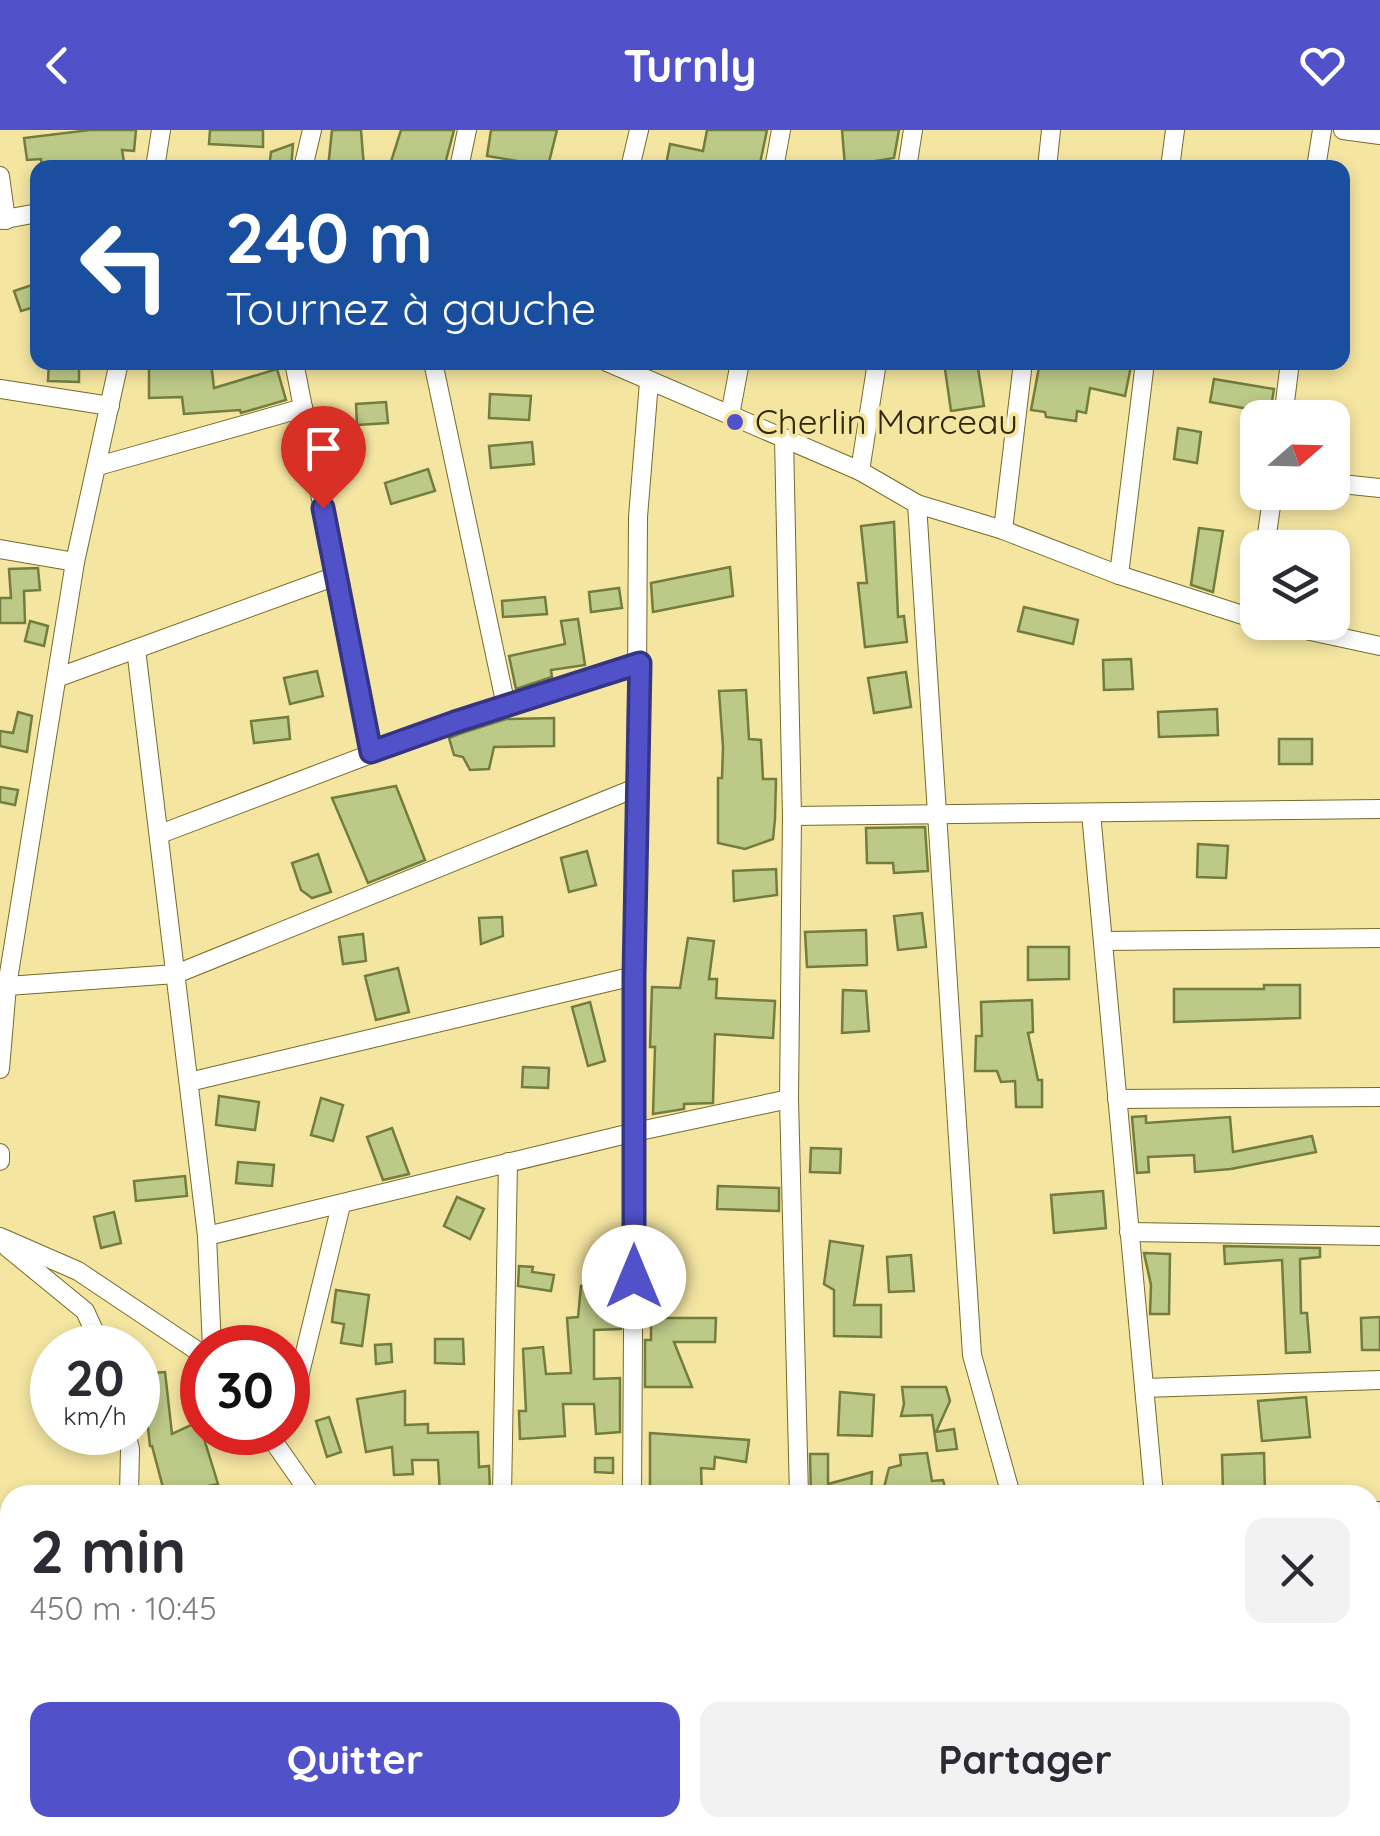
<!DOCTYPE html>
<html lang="fr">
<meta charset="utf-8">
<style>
:root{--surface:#fff;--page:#f2f2f3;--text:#2b2b33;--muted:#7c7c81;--accent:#5152c9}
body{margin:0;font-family:Quicksand,sans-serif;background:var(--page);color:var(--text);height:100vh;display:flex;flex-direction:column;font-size:38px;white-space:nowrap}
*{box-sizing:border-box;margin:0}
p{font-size:32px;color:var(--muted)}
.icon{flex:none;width:55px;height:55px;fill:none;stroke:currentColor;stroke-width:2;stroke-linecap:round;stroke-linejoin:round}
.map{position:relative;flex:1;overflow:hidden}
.side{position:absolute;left:0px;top:1355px;width:1380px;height:352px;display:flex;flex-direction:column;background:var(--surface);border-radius:30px 30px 0 0;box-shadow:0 5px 15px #0003}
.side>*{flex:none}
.hud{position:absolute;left:30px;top:30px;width:1320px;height:210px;border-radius:20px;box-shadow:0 5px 15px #0003;background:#1a4fa0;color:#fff;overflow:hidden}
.needle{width:65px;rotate:70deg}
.fabs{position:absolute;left:1240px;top:270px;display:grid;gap:20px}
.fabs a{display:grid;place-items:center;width:110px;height:110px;border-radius:20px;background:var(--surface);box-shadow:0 5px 15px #0003;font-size:50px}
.speed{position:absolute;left:30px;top:1195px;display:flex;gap:20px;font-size:50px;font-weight:700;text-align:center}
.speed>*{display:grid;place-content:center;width:130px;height:130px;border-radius:50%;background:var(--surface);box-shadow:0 5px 15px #0003;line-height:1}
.speed small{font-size:25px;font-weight:400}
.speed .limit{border:15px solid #d22;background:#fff;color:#111}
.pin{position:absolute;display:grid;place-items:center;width:85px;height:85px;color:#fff;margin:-102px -42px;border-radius:50% 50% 50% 0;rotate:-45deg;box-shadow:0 0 10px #0007}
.pin .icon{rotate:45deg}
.me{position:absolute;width:110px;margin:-55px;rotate:0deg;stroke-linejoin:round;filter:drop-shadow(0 0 8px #0008)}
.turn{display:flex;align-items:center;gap:35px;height:210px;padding:0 30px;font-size:45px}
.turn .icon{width:130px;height:130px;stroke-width:2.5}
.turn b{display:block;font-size:70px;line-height:85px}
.round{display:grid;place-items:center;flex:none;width:105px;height:105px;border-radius:20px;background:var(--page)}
.headline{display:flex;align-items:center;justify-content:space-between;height:170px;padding:0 30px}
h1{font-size:60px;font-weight:700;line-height:75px}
.action{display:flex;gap:20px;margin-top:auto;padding:20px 30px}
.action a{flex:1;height:115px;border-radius:20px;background:var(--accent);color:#fff;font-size:40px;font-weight:700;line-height:115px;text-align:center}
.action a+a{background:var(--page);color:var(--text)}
header{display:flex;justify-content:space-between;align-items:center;height:130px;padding:0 30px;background:var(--accent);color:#fff;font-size:45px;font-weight:700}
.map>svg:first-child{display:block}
</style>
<header><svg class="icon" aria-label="back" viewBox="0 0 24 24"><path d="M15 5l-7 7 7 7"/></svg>Turnly<svg class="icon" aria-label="heart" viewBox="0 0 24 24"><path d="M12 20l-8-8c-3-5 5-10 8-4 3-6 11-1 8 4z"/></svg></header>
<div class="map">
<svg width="1380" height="1706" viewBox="0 0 1380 1706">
<rect width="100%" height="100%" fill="#f4e5a1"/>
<g fill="#bcc987" stroke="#727d3e" stroke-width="2.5">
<polygon points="90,0 136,0 134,21 122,20 125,38 42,38 41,29 27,30 24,8"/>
<polygon points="210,0 263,0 263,17 209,14"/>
<polygon points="332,0 361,0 364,38 328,38"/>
<polygon points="401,0 454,0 444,38 389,38"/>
<polygon points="491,0 557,0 548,36 487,26"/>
<polygon points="707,0 767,0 759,38 666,35 670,14 703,21"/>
<polygon points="842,0 899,0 894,28 845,36"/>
<polygon points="293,14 291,38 269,38 271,22"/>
<polygon points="35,154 38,176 21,181 14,161"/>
<polygon points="49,232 79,232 79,252 48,251"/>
<polygon points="149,232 211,232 214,258 277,239 286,270 241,283 240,280 184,284 182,267 149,268"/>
<polygon points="944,232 977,232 984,276 951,281"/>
<polygon points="1040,232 1115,232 1131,236 1125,266 1090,258 1086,283 1077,281 1076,291 1046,287 1045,282 1031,280"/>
<polygon points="1214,249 1274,259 1270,283 1210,272"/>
<polygon points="490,264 531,266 529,290 489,288"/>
<polygon points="386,272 388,293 357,295 356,274"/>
<polygon points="1178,298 1201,302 1197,333 1174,329"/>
<polygon points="532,312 534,334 491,338 489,316"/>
<polygon points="428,339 435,361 391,374 385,353"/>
<polygon points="894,392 898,487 904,486 907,512 865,517 858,453 867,453 861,396"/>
<polygon points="1199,398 1223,401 1213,462 1191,455"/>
<polygon points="730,437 733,466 653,482 651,453"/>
<polygon points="38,438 40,460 24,461 25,493 0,493 0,468 11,468 9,439"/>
<polygon points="619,458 622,478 591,482 589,462"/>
<polygon points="545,467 547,484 503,487 502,471"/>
<polygon points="1024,477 1078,490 1073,514 1018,501"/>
<polygon points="578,489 585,535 551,540 552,547 516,559 509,526 565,514 561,491"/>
<polygon points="30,491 48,496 44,516 25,511"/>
<polygon points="1131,529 1133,559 1104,560 1103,530"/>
<polygon points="317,541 323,566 290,574 284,548"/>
<polygon points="906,542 911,577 874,583 868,548"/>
<polygon points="746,560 749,609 761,610 763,649 776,649 775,689 773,709 745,719 718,713 718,648 722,648 723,617 719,561"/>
<polygon points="1217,579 1218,605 1159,607 1158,582"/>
<polygon points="18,582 32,586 27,622 0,616 0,601 13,603"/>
<polygon points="288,587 290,609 254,613 251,591"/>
<polygon points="554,588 554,616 494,617 489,639 470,640 463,627 454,625 449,608 459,604 506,589"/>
<rect x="1279" y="609" width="33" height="25"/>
<polygon points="396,656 425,730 368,753 332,668"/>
<polygon points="0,657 18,660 15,675 0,672"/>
<polygon points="925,697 928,741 894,743 893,733 867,733 866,698"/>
<polygon points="1198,714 1228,716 1226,748 1197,747"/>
<polygon points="587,721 596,755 569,762 561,728"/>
<polygon points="318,724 331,762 312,768 301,760 292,733"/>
<polygon points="776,739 777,765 734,771 733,741"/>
<polygon points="922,783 926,817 898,820 894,786"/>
<polygon points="502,787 503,806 481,814 479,788"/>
<polygon points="866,800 867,835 807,837 805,802"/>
<polygon points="363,804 366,831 343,834 339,807"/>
<polygon points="688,808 714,811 709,849 717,849 716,868 775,871 773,908 715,904 713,973 684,974 684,979 653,984 655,917 650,917 652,857 680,858"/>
<polygon points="1028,817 1069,817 1069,849 1028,850"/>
<polygon points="398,838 409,882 376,890 365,846"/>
<polygon points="1264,855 1300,855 1300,888 1174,892 1174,859 1264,859"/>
<polygon points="843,860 866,861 869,901 842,903"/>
<polygon points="1032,870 1033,902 1028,903 1038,950 1042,950 1042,977 1016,977 1015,951 1001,952 997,941 975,941 976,906 982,906 981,872"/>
<polygon points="590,872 605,931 588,936 572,877"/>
<polygon points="523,937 549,938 548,958 522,957"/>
<polygon points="219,966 259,972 255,1000 216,995"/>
<polygon points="321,968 343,975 333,1011 311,1005"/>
<polygon points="1146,986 1146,993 1230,987 1233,1022 1312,1006 1316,1022 1231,1039 1195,1042 1194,1025 1148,1027 1149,1042 1137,1043 1132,987"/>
<polygon points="392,998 409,1044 383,1050 367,1007"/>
<polygon points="811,1018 841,1019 840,1043 810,1042"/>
<polygon points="238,1032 274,1035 272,1056 236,1053"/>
<polygon points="185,1046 187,1066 136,1071 134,1051"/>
<polygon points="718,1056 779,1058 779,1081 717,1079"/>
<polygon points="1103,1061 1106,1098 1054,1103 1051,1065"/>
<polygon points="457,1067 484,1079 470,1109 444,1096"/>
<polygon points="114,1082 121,1113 101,1118 94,1087"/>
<polygon points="830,1111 863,1116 854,1175 881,1175 881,1207 834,1206 834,1160 824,1154"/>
<polygon points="1224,1116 1320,1118 1320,1127 1300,1129 1301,1183 1307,1183 1310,1222 1286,1223 1282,1130 1225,1134"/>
<polygon points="602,1121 621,1122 621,1199 594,1200 594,1249 620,1248 620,1302 596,1304 594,1274 563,1274 565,1306 520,1309 519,1281 526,1281 523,1219 543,1217 546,1244 571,1243 567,1188 578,1187 581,1156 600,1155"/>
<polygon points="1144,1123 1170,1124 1169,1184 1150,1184 1151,1155"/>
<polygon points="911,1125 914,1161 889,1162 887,1127"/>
<polygon points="519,1136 533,1137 532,1142 554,1145 551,1161 518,1156"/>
<polygon points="336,1160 369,1165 362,1216 341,1213 344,1194 332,1192"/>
<polygon points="1380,1187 1380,1220 1362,1220 1361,1188"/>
<polygon points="651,1188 716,1188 715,1212 674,1212 692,1257 645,1257 645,1210 651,1210"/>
<polygon points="435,1209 463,1209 464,1234 435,1233"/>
<polygon points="391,1214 392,1232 376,1234 375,1215"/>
<polygon points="165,1242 172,1304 202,1290 202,1302 218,1354 165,1365 152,1316 150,1316 142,1244"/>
<polygon points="902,1257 946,1257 950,1271 936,1302 954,1299 957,1319 937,1321 932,1285 901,1286 904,1274"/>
<polygon points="405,1261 405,1295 428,1294 428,1303 478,1302 479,1337 489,1336 490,1360 440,1363 438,1330 412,1330 413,1344 394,1345 392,1317 366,1322 357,1269"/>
<polygon points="840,1262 874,1265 872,1306 838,1305"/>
<polygon points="1306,1267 1310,1307 1262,1311 1258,1271"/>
<polygon points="329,1287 341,1322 327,1327 316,1291"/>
<polygon points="650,1303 749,1310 746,1332 715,1327 714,1339 701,1338 702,1365 650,1365"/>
<polygon points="927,1323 932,1351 943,1350 947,1365 882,1365 889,1338 901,1335 900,1325"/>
<polygon points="1264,1323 1265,1363 1223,1364 1222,1325"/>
<polygon points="810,1324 828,1324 828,1354 872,1342 871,1365 811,1365"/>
<polygon points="595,1328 613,1328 613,1343 595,1342"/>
</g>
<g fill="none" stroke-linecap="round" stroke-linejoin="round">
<g stroke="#786a28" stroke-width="20">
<g id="minor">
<polyline points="1343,0 1380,5"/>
<polyline points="155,38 161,0"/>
<polyline points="303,38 312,0"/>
<polyline points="459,38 467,0"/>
<polyline points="630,38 639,0"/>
<polyline points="774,38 781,0"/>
<polyline points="907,38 913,0"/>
<polyline points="1047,38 1051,0"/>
<polyline points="1170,38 1175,0"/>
<polyline points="1316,38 1322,0"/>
<polyline points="0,46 6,90"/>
<polyline points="0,90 38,83"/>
<polyline points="294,232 371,622"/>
<polyline points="433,232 506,576"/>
<polyline points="607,232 860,341 917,374 1003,400 1119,445 1258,490"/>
<polyline points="0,259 110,276"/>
<polyline points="730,285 740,232"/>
<polyline points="1283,288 1290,232"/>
<polyline points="784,308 792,686 789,969 799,1365"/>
<polyline points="98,336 303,278"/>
<polyline points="860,341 877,232"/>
<polyline points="1332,353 1380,358"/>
<polyline points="917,374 972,1225 1011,1365"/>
<polyline points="1003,400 1023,232"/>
<polyline points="1265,418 1273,362"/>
<polyline points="0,419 75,432"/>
<polyline points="1119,445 1145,232"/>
<polyline points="1269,492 1380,516"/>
<polyline points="136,519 207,1106 212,1218"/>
<polyline points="59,547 336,446"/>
<polyline points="1091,683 1154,1365"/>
<polyline points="792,686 1380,679"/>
<polyline points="160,704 455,592 639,533"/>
<polyline points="1103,811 1380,808"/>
<polyline points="7,856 176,844 638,657"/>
<polyline points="0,939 7,856 75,432 119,232"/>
<polyline points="189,952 634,846"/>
<polyline points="1117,969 1380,967"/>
<polyline points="0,1023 0,1031"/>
<polyline points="1129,1102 1380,1106"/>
<polyline points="207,1106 635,1002 789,969"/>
<polyline points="0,1107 78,1141 202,1224"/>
<polyline points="8,1118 85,1181 102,1218"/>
<polyline points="1144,1258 1380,1250"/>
<polyline points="288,1292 341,1075"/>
<polyline points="126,1302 130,1319 129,1365"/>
<polyline points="267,1302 311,1365"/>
<polyline points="502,1365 508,1032"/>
<polyline points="632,1365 638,387 649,252"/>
<polyline points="1370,1381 1380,1381"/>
<polyline points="0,1548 10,1656"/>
<polyline points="1370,1556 1380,1556"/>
<polyline points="14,1698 15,1706"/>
<polyline points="892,1698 894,1706"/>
<polyline points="1073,1698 1076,1706"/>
<polyline points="611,1703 625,1698"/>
<polyline points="121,1706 121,1698"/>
<polyline points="417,1706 427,1698"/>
</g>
</g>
<use href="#minor" stroke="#fff" stroke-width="18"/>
</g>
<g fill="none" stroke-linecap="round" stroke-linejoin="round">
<g stroke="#353583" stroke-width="25">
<polyline id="route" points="323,378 371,622 455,592 640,533 634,846 634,1147"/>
</g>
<use href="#route" stroke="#5152c9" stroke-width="18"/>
</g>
<circle fill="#5152c9" stroke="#f4e5a1" stroke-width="4" cx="735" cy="292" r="10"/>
<g text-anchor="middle" stroke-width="8" stroke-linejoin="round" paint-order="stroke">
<g font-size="35" fill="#2d270b" stroke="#f4e5a1" text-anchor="start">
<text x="755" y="304">Cherlin Marceau</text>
</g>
</g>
</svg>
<div class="fabs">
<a><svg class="needle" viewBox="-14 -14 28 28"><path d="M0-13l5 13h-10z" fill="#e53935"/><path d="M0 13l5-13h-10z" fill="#7c7c81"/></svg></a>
<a><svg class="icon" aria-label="layers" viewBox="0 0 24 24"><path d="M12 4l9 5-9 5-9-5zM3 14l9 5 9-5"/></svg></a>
</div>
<div class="speed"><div>20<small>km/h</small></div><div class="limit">30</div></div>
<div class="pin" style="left:323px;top:378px;background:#d93025"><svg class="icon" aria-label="arrive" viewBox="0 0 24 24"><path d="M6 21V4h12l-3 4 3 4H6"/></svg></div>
<svg class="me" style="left:634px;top:1147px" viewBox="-20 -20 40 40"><circle r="19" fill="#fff"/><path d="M0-13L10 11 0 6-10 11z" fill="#5152c9"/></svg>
<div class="hud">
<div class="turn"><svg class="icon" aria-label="left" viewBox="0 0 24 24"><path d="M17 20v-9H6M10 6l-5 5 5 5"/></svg><div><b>240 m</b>Tournez à gauche</div></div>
</div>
<section class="side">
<div class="headline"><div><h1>2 min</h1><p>450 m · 10:45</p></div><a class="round"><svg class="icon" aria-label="close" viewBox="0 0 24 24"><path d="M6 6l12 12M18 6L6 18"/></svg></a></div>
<div class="action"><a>Quitter</a><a>Partager</a></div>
</section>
</div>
